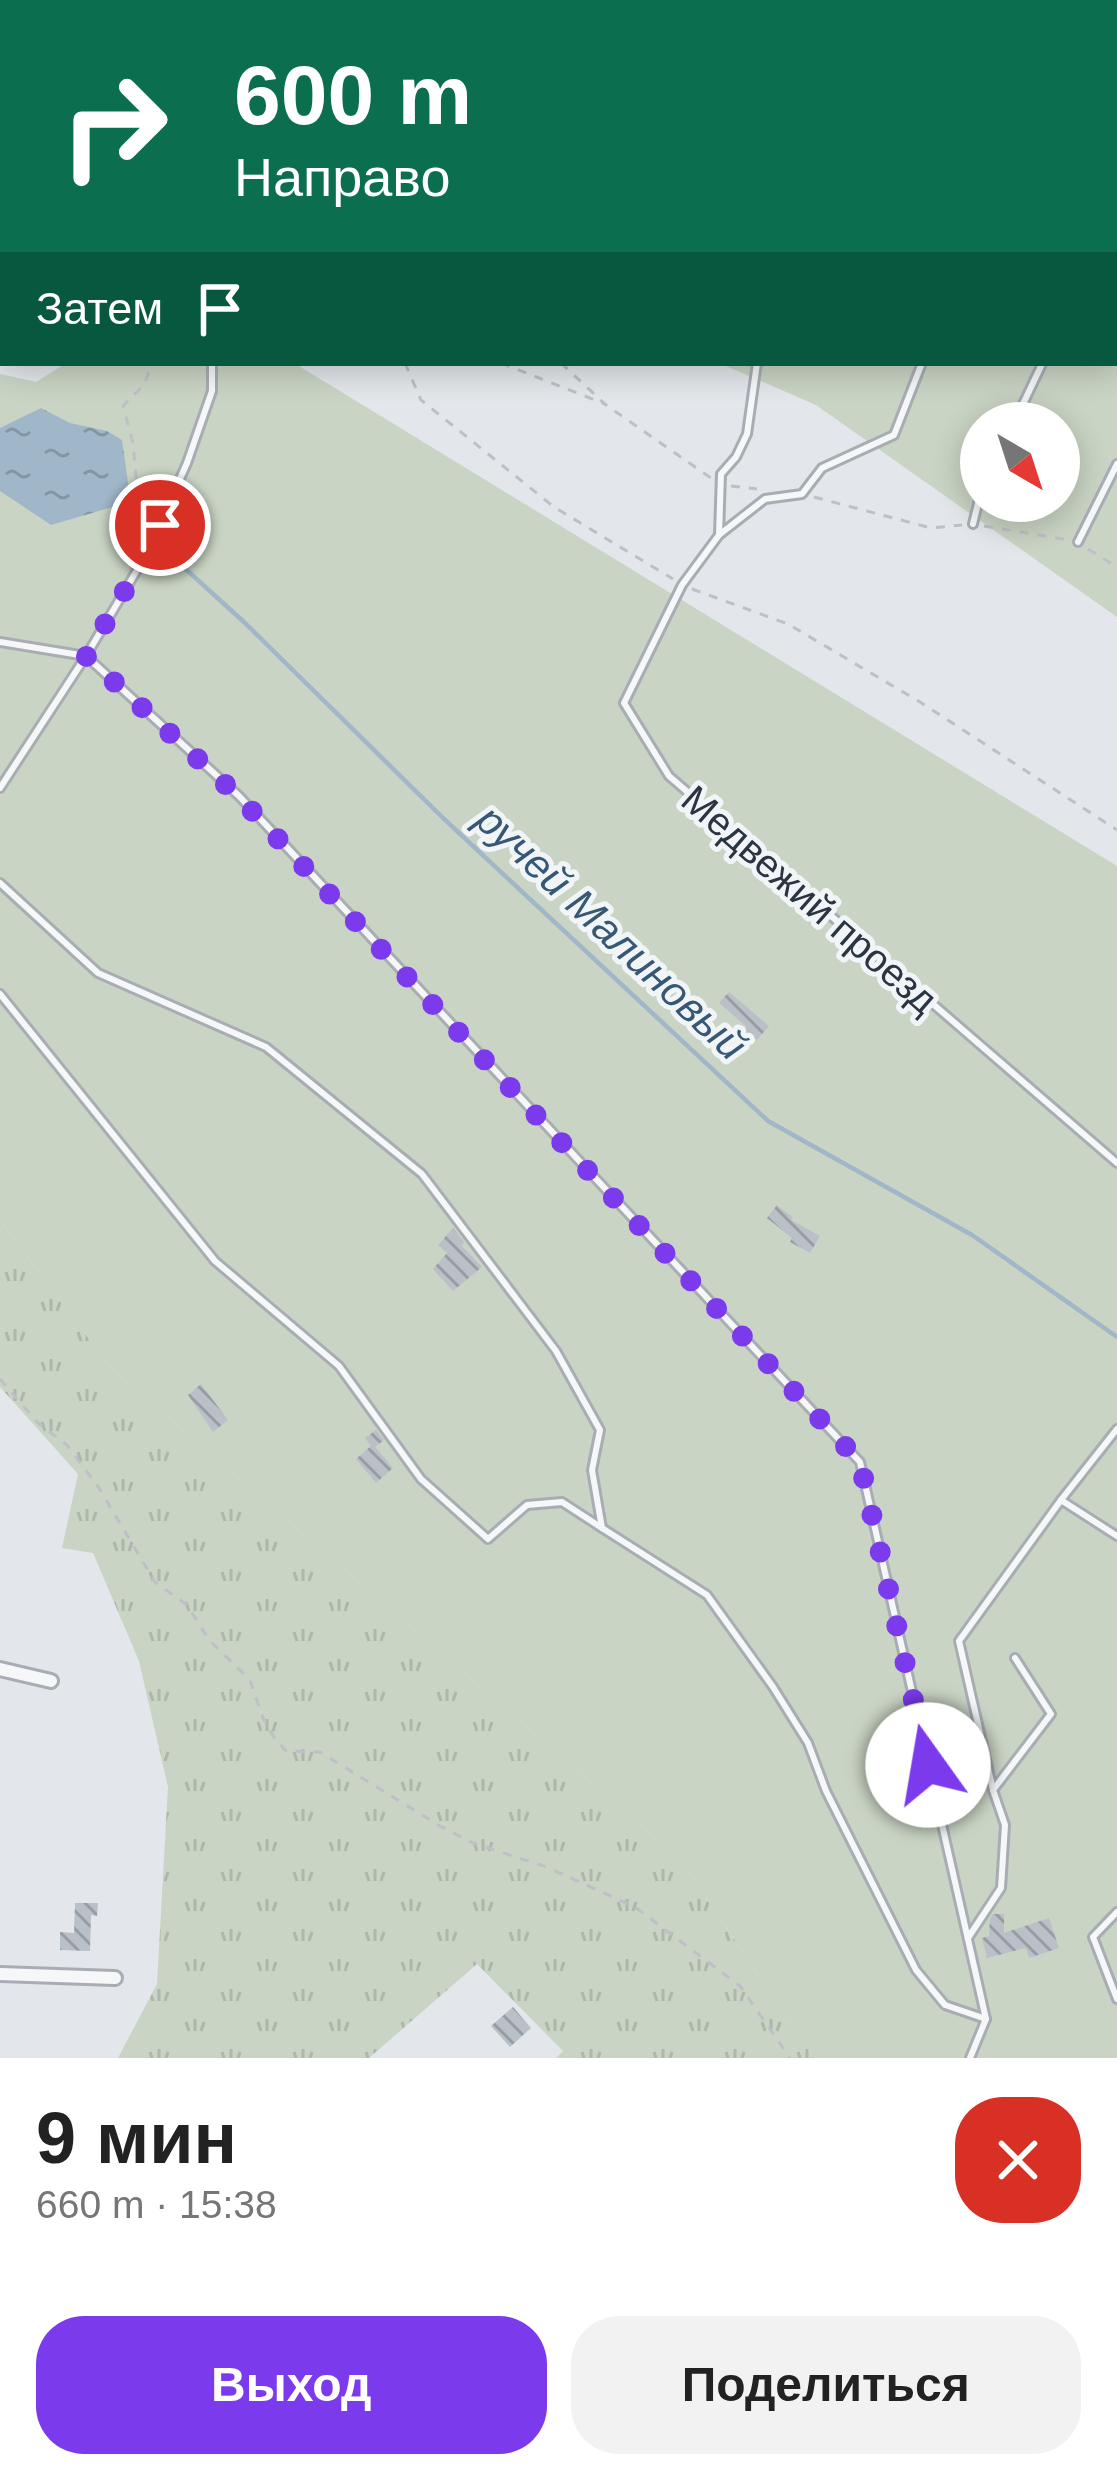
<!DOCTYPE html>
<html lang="ru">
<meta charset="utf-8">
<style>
:root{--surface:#fff;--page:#f2f2f2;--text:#222;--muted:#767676;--accent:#7c3aed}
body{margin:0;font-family:Helvetica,sans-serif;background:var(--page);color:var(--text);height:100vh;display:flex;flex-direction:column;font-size:45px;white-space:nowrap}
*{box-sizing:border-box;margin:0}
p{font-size:39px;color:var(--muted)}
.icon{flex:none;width:66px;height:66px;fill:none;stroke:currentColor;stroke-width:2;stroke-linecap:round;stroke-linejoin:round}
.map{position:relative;height:2058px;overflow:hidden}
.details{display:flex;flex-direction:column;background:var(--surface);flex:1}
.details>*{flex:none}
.top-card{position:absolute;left:0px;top:0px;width:1119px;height:366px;box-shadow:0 6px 30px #0003;background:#0b6e4f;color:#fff;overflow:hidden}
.needle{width:78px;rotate:141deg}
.tools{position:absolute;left:960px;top:402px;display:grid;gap:24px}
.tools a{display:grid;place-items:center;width:120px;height:120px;border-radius:50%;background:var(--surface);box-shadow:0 6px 30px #0003;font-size:60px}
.pin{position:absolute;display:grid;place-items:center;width:102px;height:102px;color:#fff;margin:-51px;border:6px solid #fff;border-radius:50%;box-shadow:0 3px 12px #0007}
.me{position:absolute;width:132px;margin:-66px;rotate:347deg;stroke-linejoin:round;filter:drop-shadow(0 0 9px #0008)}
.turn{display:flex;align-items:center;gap:42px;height:252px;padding:0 36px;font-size:54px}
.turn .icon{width:156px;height:156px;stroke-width:2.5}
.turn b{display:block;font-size:84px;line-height:102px}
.then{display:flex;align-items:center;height:114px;padding:0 36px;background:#0003;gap:24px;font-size:45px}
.round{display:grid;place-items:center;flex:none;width:126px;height:126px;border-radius:48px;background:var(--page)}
.head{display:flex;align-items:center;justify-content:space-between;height:204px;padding:0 36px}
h1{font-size:72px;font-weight:700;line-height:90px}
.cta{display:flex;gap:24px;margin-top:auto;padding:24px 36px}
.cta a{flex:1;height:138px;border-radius:48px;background:var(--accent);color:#fff;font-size:48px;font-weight:700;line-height:138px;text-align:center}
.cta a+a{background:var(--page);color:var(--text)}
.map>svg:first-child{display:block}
</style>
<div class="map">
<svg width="1117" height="2058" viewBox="0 0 1117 2058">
<defs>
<pattern id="grass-tufts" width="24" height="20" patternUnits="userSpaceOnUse" patternTransform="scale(3)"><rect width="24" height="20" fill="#c9d4c4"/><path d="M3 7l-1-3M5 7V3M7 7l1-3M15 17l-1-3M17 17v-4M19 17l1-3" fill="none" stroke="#adb7aa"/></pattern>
<pattern id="water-ripples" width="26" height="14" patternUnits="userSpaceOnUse" patternTransform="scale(3)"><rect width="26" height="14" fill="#9fb7c9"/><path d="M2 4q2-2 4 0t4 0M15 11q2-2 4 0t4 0" fill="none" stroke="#8296a5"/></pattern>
<pattern id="building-back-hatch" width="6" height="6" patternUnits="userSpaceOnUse" patternTransform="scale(3)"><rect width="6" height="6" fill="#bac0c7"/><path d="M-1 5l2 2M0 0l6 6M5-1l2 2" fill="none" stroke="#979da3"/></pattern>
</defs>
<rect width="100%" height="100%" fill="#e3e6ea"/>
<polygon fill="url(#grass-tufts)" points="0,1221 111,1368 682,1861 814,2058 556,2058 563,2051 477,1964 369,2058 118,2058 157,1984 168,1787 139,1661 93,1553 62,1548 78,1474 0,1387"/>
<g fill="#c9d4c4" fill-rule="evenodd">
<polygon points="321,0 972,0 978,3 329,3"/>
<path d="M1116 80H1117V617L816 405 719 363H1116ZM981 423H1059V501H981Z"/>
<polygon points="66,363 294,363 1117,866 1117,2058 814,2058 682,1861 111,1368 0,1221 0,374 36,382"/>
</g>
<polygon fill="url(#water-ripples)" points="41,408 70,423 107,431 122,440 130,497 116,506 51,525 0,491 0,428"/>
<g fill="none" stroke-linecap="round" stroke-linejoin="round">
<polyline stroke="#9fb7c9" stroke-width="4.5" points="116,506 244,622 443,818 768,1121 972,1235 1117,1337"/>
</g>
<g fill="url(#building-back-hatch)">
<polygon points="729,992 769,1026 757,1040 744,1029 747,1027 719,1003"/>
<polygon points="777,1205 793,1218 791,1220 820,1236 810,1253 790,1242 792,1238 767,1218"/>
<polygon points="453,1228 464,1242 462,1246 482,1267 453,1291 433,1269 447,1253 438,1245"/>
<polygon points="201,1384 228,1420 213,1432 188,1395"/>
<polygon points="376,1430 384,1440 375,1447 393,1468 376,1483 356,1459 371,1446 365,1438"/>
<polygon points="75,1903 98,1903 97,1916 91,1915 90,1951 60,1950 60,1932 74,1933"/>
<polygon points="993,1914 1004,1914 1004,1933 1049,1918 1059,1948 1029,1958 1026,1948 987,1958 982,1938 989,1936 990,1919"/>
<polygon points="513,2007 531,2028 510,2047 491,2026"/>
</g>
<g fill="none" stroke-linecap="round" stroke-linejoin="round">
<g stroke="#a8adb4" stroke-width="12">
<g id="service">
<polyline points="302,0 312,3"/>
<polyline points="342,3 343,0"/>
<polyline points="561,3 562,0"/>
<polyline points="720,3 721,0"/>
<polyline points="883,3 884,0"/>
<polyline points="1116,142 1117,140"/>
<polyline points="757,363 747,434 736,457 721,474 719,535 682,585 624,703 669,776 1117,1163"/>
<polyline points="1014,423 1042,364"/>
<polyline points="973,524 981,491"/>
<polyline points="719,535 765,499 802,494 822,468 894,435 922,363"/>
<polyline points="1078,542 1117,464"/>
<polyline points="0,642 86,656 239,796 860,1462 986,2019 970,2058"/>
<polyline points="0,788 86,656 146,555 187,463 212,391 212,363"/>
<polyline points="0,883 98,973 266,1047 422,1174 556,1351 600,1430 592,1470 602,1528 707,1595 773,1687 808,1743 826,1791 916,1970 945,2005 986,2019"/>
<polyline points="0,994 215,1261 339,1366 421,1479 488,1539 527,1505 562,1502 602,1528"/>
<polyline points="1061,1500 1117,1429"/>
<polyline points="993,1790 1051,1714 1015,1658"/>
<polyline points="1117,1912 1093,1937 1117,1999"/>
<polyline points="968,1938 1001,1888 1005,1825 993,1790 959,1641 1061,1500 1117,1536"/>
</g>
</g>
<g stroke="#a8adb4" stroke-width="18">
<g id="minor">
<polyline points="1002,0 1007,3"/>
<polyline points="1116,61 1117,62"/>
<polyline points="0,1669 51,1681"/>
<polyline points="0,1974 115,1978"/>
</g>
</g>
<g stroke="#bcc1c6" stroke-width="3" stroke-dasharray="9 9" stroke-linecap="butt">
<polyline points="173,0 177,3"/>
<polyline points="0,225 3,227"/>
<polyline points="405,363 421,400 554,507 673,579"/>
<polyline points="501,363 605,404"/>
<polyline points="561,363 606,405 711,478"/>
<polyline points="731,486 757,489"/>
<polyline points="814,497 931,528 962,525"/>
<polyline points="984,526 1069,540"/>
<polyline points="143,530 134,513 137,488 133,443 123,406 144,385 152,363"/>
<polyline points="1088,549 1117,567"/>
<polyline points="692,589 788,624 920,702 1117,830"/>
<polyline points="0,1379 38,1423 67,1445 99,1488 155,1582 187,1605 209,1640 250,1680 263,1718 275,1739 286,1751 320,1752 440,1826 473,1843 544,1866 635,1907 740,1986 790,2058"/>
</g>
<use href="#service" stroke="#f5f7f9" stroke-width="6"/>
<use href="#minor" stroke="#f5f7f9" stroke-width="12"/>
</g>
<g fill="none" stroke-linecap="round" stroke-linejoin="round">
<polyline stroke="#7c3aed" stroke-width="21" stroke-dasharray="0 37.8" points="160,525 146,555 86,656 238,796 860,1462 928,1765"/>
</g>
<g text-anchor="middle" stroke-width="10" stroke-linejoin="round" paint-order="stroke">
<g font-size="39" fill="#2b3542" stroke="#f2f5f8">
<text transform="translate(810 899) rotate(41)" y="14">Медвежий проезд</text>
</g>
<g font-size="42" font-style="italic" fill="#365875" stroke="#f2f5f8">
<text transform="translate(612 932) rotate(43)" y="15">ручей Малиновый</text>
</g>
</g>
</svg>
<div class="tools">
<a><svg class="needle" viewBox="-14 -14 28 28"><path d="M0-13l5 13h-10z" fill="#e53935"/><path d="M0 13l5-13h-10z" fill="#767676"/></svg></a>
</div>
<div class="pin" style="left:160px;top:525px;background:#d93025"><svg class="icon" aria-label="arrive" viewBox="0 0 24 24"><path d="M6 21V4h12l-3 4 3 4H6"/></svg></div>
<svg class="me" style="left:928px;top:1765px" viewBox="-20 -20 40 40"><circle r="19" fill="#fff"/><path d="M0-13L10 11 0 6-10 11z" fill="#7c3aed"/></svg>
<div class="top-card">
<div class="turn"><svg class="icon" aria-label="right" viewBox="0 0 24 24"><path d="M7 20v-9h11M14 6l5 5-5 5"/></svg><div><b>600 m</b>Направо</div></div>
<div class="then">Затем<svg class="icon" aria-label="arrive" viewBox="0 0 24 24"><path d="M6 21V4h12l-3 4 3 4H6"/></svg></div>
</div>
</div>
<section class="details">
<div class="head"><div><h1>9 мин</h1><p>660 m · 15:38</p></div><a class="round" style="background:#d93025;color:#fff"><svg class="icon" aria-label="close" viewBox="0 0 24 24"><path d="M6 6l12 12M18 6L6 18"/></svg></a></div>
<div class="cta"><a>Выход</a><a>Поделиться</a></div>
</section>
